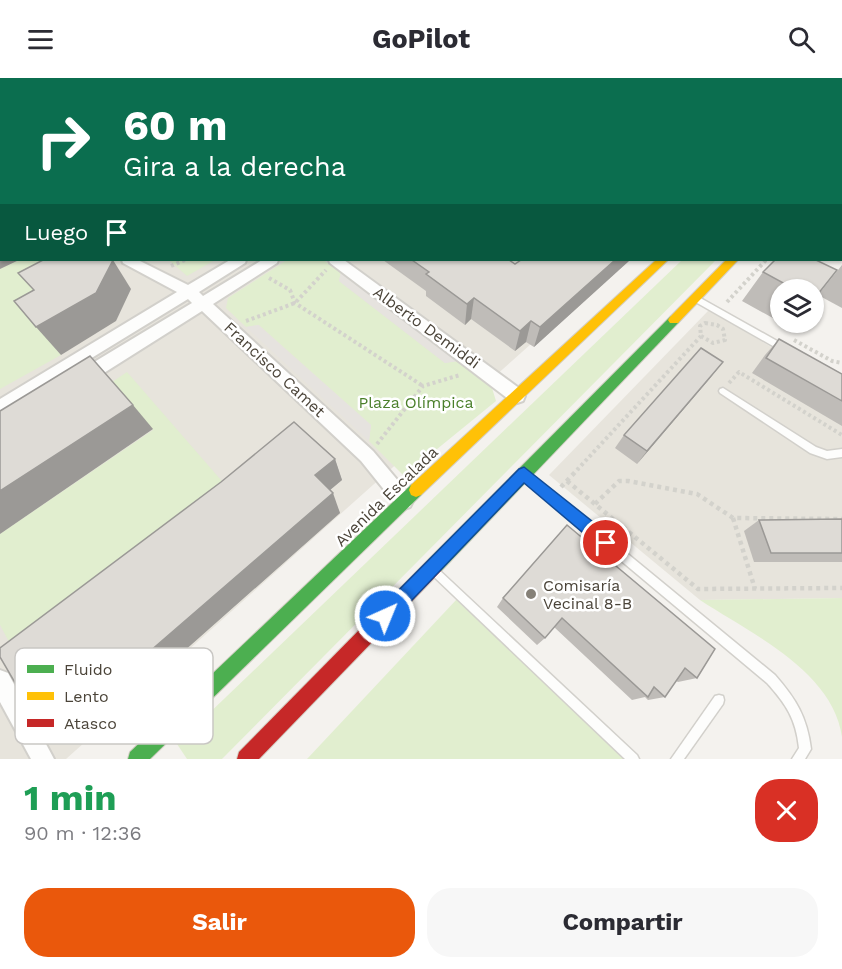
<!DOCTYPE html>
<html lang="es">
<meta charset="utf-8">
<style>
:root{--surface:#fff;--page:#f7f7f7;--text:#2b2b33;--muted:#7c7c81;--accent:#ea580c}
body{margin:0;font-family:"Work Sans",sans-serif;background:var(--page);color:var(--text);height:100vh;display:flex;flex-direction:column;font-size:22px;white-space:nowrap}
*{box-sizing:border-box;margin:0}
p{font-size:20px;color:var(--muted)}
.icon{flex:none;width:33px;height:33px;fill:none;stroke:currentColor;stroke-width:2;stroke-linecap:round;stroke-linejoin:round}
.map{position:relative;height:681px;overflow:hidden}
.drawer{display:flex;flex-direction:column;background:var(--surface);flex:1}
.drawer>*{flex:none}
.banner{position:absolute;left:0px;top:0px;width:843px;height:183px;box-shadow:0 2px 4px #0004;background:#0b6e4f;color:#fff;overflow:hidden}
.buttons{position:absolute;left:770px;top:201px;display:grid;gap:12px}
.buttons a{display:grid;place-items:center;width:54px;height:54px;border-radius:50%;background:var(--surface);box-shadow:0 2px 4px #0004;font-size:30px}
.pin{position:absolute;display:grid;place-items:center;width:51px;height:51px;color:#fff;margin:-26px;border:3px solid #fff;border-radius:50%;box-shadow:0 2px 6px #0007}
.me{position:absolute;width:66px;margin:-33px;rotate:44deg;stroke-linejoin:round;filter:drop-shadow(0 0 4px #0008)}
.turn{display:flex;align-items:center;gap:21px;height:126px;padding:0 24px;font-size:27px}
.turn .icon{width:78px;height:78px;stroke-width:2.5}
.turn b{display:block;font-size:42px;line-height:51px}
.then{display:flex;align-items:center;height:57px;padding:0 24px;background:#0003;gap:12px;font-size:22px}
.round{display:grid;place-items:center;flex:none;width:63px;height:63px;border-radius:24px;background:var(--page)}
.head{display:flex;align-items:center;justify-content:space-between;height:102px;padding:0 24px}
h1{font-size:36px;font-weight:700;line-height:45px;color:#1e9e55}
.cta{display:flex;gap:12px;margin-top:auto;padding:12px 24px}
.cta a{flex:1;height:69px;border-radius:24px;background:var(--accent);color:#fff;font-size:24px;font-weight:700;line-height:69px;text-align:center}
.cta a+a{background:var(--page);color:var(--text)}
header{display:flex;justify-content:space-between;align-items:center;height:78px;padding:0 24px;background:var(--surface);font-size:27px;font-weight:700}
.map>svg:first-child{display:block}
</style>
<header><svg class="icon" aria-label="menu" viewBox="0 0 24 24"><path d="M4 6h16M4 12h16M4 18h16"/></svg>GoPilot<svg class="icon" aria-label="search" viewBox="0 0 24 24"><circle cx="10" cy="10" r="6"/><path d="M15 15l6 6"/></svg></header>
<div class="map">
<svg width="842" height="681" viewBox="0 0 842 681">
<rect width="100%" height="100%" fill="#f4f2ee"/>
<g fill="#e7e4dc">
<polygon points="0,116 2,182 625,182 66,681 0,681"/>
<polygon points="709,232 842,311 842,520 700,522 549,397"/>
</g>
<g fill="#e1eecf">
<polygon points="397,0 793,0 797,1 400,2"/>
<polygon points="19,182 84,182 40,252 61,277 0,311 0,191"/>
<polygon points="169,182 215,182 187,198"/>
<polygon points="287,182 323,182 341,194 339,203 445,285 458,283 492,310 496,323 404,398 369,363 371,347 259,247 246,249 226,230 228,220"/>
<polygon points="682,182 716,182 222,681 187,681 177,666"/>
<polygon points="127,294 234,417 23,590 0,547 0,456 153,352 112,304"/>
<path d="M842 520V659C833 593 750 555 700 522Z"/>
<polygon points="457,521 626,681 307,681"/>
</g>
<g fill="#e6e3df">
<polygon points="341,194 458,283 445,285 339,203"/>
<polygon points="258,247 371,347 369,363 246,249"/>
</g>
<g fill="none" stroke-linecap="round" stroke-linejoin="round">
<g stroke="#d2d0cb" stroke-width="3">
<g id="lane">
<polygon points="695,217 786,268 787,270 786,272 780,272 692,222 691,220"/>
<polygon points="723,310 816,369 827,373 842,371 842,379 827,381 810,375 720,315 719,313 720,311"/>
<path d="M524 392 527 393 775 597C796 621 807 639 811 671L805 681H792L799 670C796 641 786 626 767 605L521 399 520 396 521 393Z"/>
<polygon points="434,488 437,490 637,677 639,681 625,681 431,496 429,493 431,490"/>
<polygon points="719,617 723,618 724,622 723,626 684,681 671,681 715,618"/>
</g>
</g>
<g stroke="#d2d0cb" stroke-width="4">
<g id="street">
<polygon points="208,0 218,0 219,2 209,2"/>
<polygon points="268,0 280,0 267,2"/>
<polygon points="374,0 385,0 386,2 375,2"/>
<polygon points="122,182 138,182 188,207 230,182 246,182 245,185 199,214 203,218 262,182 278,182 277,185 213,226 373,373 410,417 413,423 410,429 404,431 398,429 361,383 202,233 88,305 82,306 76,305 74,300 76,295 192,225 188,221 0,336 0,321 177,214 123,185"/>
<polygon points="329,182 344,182 523,313 525,318 523,323 517,325 511,323 330,185"/>
<polygon points="0,592 8,595 54,681 31,681 0,624"/>
</g>
</g>
<g stroke="#d3cfc5" stroke-width="2">
<g id="fast">
<polygon points="674,237 678,239 680,242 678,245 441,493 435,495 429,493 427,487 429,481 670,239"/>
<polygon points="416,405 421,407 423,412 421,417 150,681 128,681 130,674 411,407"/>
</g>
</g>
<g stroke="#d3cfc5" stroke-width="2">
<g id="slow">
<polygon points="656,182 668,182 421,417 416,419 411,417 409,412 411,407"/>
<polygon points="726,182 738,182 678,245 670,245 668,242 670,239"/>
</g>
</g>
<g stroke="#d3cfc5" stroke-width="2">
<polygon id="jam" points="435,479 441,481 443,487 441,493 259,681 237,681 239,674 429,481"/>
</g>
<g stroke="#d3d2cc" stroke-width="4" stroke-dasharray="3 3" stroke-linecap="butt">
<polyline points="171,188 185,182"/>
<polyline points="269,200 290,212 295,225 423,308"/>
<polyline points="727,224 766,182"/>
<polyline points="246,243 295,225 326,192"/>
<polygon points="705,245 717,247 723,251 725,262 713,265 701,258 700,248"/>
<polyline points="794,262 832,283 842,285"/>
<polyline points="729,305 739,294 842,357"/>
<polyline points="377,366 423,308 460,297"/>
<polyline points="577,392 701,258"/>
</g>
<g stroke="#d3d2cc" stroke-width="4.5" stroke-dasharray="4 4" stroke-linecap="butt">
<polyline points="567,403 698,511 842,510"/>
<polyline points="561,409 578,391"/>
<polyline points="595,426 619,403 628,403 697,416 733,440 842,441"/>
<polyline points="733,440 755,511"/>
</g>
<use href="#lane" fill="#fdfdfc" fill-rule="evenodd"/>
<use href="#street" fill="#fdfdfc" fill-rule="evenodd"/>
<use href="#fast" fill="#4caf50" fill-rule="evenodd"/>
<use href="#slow" fill="#ffc107" fill-rule="evenodd"/>
<use href="#jam" fill="#c62828" fill-rule="evenodd"/>
</g>
<g fill="#bfbcb8">
<polygon points="383,182 509,182 515,186 630,182 534,269 526,264 515,273 471,241 465,247 426,218 426,213"/>
<polygon points="842,187 842,230 818,217"/>
<polygon points="837,192 813,222 813,212 780,212 780,244 742,223 763,194"/>
<polygon points="780,244 793,244 789,249"/>
<polygon points="779,261 842,296 842,348 752,295 765,277"/>
<polygon points="711,299 637,386 615,370 624,357"/>
<polygon points="335,381 342,402 330,412 340,435 122,628 65,631 28,627"/>
<polygon points="842,441 842,484 754,484 744,453 759,442"/>
<polygon points="567,447 697,600 678,604 676,603 665,619 648,622 645,619 632,622 554,549 545,560 537,567 497,529 503,520"/>
</g>
<g fill="#9b9996">
<polygon points="2,148 2,182 19,182 0,191 0,149"/>
<polygon points="113,182 131,211 116,243 61,277 36,249"/>
<polygon points="615,182 630,182 534,269 540,249"/>
<polygon points="474,220 471,241 465,247 467,226"/>
<polygon points="531,243 526,264 515,273 520,253"/>
<polygon points="723,284 711,299 637,386 647,373"/>
<polygon points="133,327 153,351 0,456 0,413"/>
<polygon points="335,381 342,402 324,417 315,397"/>
<polygon points="333,415 340,435 122,628 90,625"/>
</g>
<g fill="#dedbd6" stroke="#9b9996" stroke-width="1.5">
<polygon points="0,121 2,121 2,148 0,149"/>
<polygon points="43,182 113,182 96,215 36,249 14,223 34,212 18,195"/>
<polygon points="412,182 509,182 515,186 521,182 615,182 540,249 531,243 520,253 474,220 467,226 426,196 429,194"/>
<polygon points="775,182 816,182 837,192 814,221 813,220 813,212 796,212 763,194"/>
<polygon points="779,261 842,296 842,323 766,280"/>
<polygon points="701,270 723,284 647,373 624,357"/>
<polygon points="90,278 133,327 0,413 0,333"/>
<polygon points="294,344 335,381 315,397 333,415 90,625 28,627 0,579 0,570 221,404"/>
<polygon points="842,441 842,475 771,475 759,442"/>
<polygon points="567,447 715,571 697,600 685,590 665,619 654,609 648,619 562,540 545,560 503,520"/>
</g>
<polygon fill="#1a73e8" stroke="#114b97" stroke-width="1.5" points="524,389 612,459 614,465 612,470 606,472 601,470 524,405 391,544 385,547 379,544 377,538 379,532 519,391"/>
<circle fill="#868178" stroke="#fff" stroke-width="2" cx="531" cy="516" r="6"/>
<g text-anchor="middle" stroke-width="5" stroke-linejoin="round" paint-order="stroke">
<g font-size="16" fill="#4b4439" stroke="#fff">
<text transform="translate(427 249) rotate(36)" y="6">Alberto Demiddi</text>
<text transform="translate(275 291) rotate(43)" y="6">Francisco Camet</text>
<text transform="translate(386 418) rotate(-44)" y="6">Avenida Escalada</text>
</g>
<g font-size="16" fill="#4a7f2a" stroke="#fff">
<text x="416" y="330">Plaza Olímpica</text>
</g>
<g font-size="16" fill="#4b4439" stroke="#fff" text-anchor="start">
<text x="543" y="513">Comisaría<tspan x="543" dy="18">Vecinal 8-B</tspan></text>
</g>
</g>
<rect x="15" y="570" width="198" height="96" rx="9" fill="#fff" stroke="#c9c7c4" stroke-width="1.5"/>
<rect x="27" y="587" width="27" height="8" fill="#4caf50"/>
<rect x="27" y="614" width="27" height="8" fill="#ffc107"/>
<rect x="27" y="641" width="27" height="8" fill="#c62828"/>
<g font-size="16" fill="#4b4439">
<text x="64" y="597">Fluido</text>
<text x="64" y="624">Lento</text>
<text x="64" y="651">Atasco</text>
</g>
</svg>
<div class="buttons">
<a><svg class="icon" aria-label="layers" viewBox="0 0 24 24"><path d="M12 4l9 5-9 5-9-5zM3 14l9 5 9-5"/></svg></a>
</div>
<div class="pin" style="left:606px;top:465px;background:#d93025"><svg class="icon" aria-label="arrive" viewBox="0 0 24 24"><path d="M6 21V4h12l-3 4 3 4H6"/></svg></div>
<svg class="me" style="left:385px;top:538px" viewBox="-20 -20 40 40"><circle r="17" fill="#1a73e8" stroke="#fff" stroke-width="3"/><path d="M0-11L8 9 0 5-8 9z" fill="#fff"/></svg>
<div class="banner">
<div class="turn"><svg class="icon" aria-label="right" viewBox="0 0 24 24"><path d="M7 20v-9h11M14 6l5 5-5 5"/></svg><div><b>60 m</b>Gira a la derecha</div></div>
<div class="then">Luego<svg class="icon" aria-label="arrive" viewBox="0 0 24 24"><path d="M6 21V4h12l-3 4 3 4H6"/></svg></div>
</div>
</div>
<section class="drawer">
<div class="head"><div><h1>1 min</h1><p>90 m · 12:36</p></div><a class="round" style="background:#d93025;color:#fff"><svg class="icon" aria-label="close" viewBox="0 0 24 24"><path d="M6 6l12 12M18 6L6 18"/></svg></a></div>
<div class="cta"><a>Salir</a><a>Compartir</a></div>
</section>
